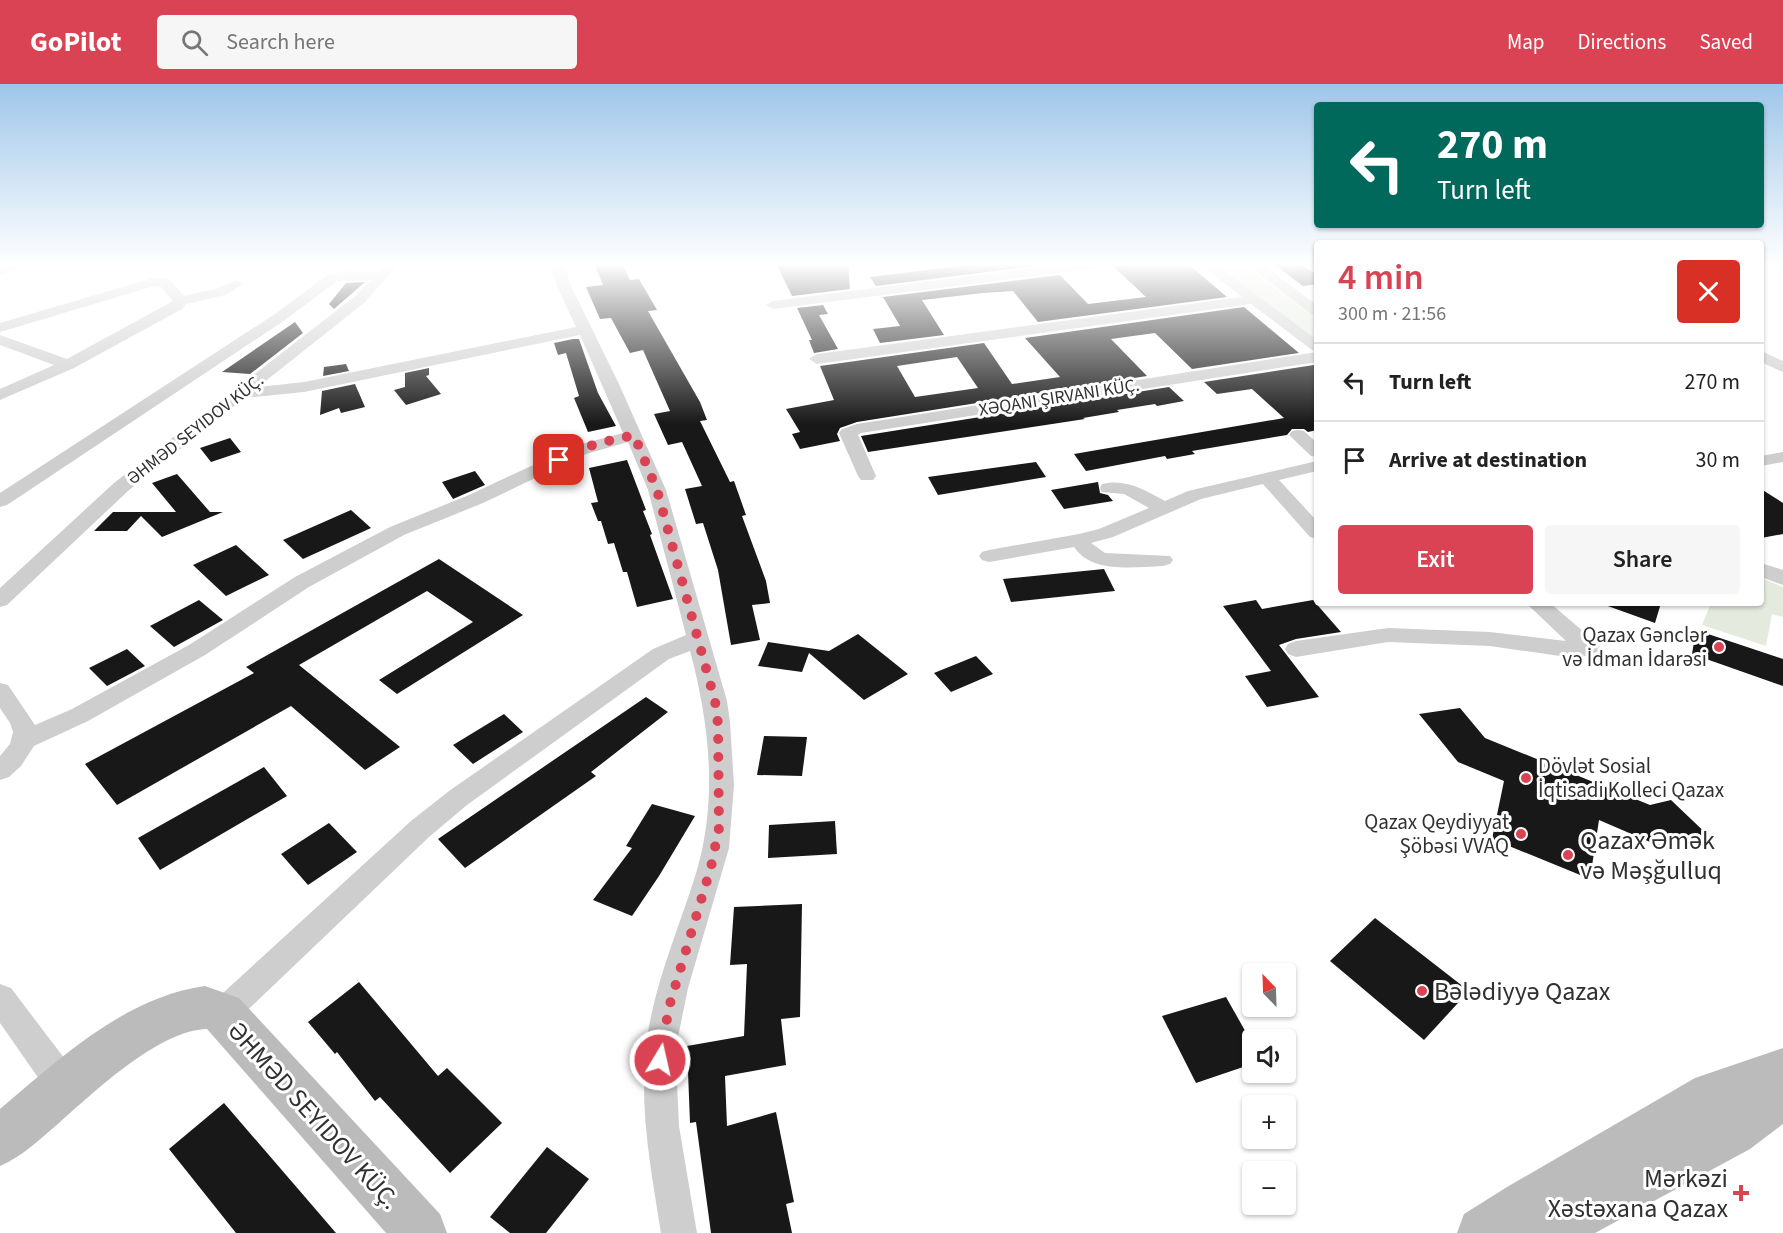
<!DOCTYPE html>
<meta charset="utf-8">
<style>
:root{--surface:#fff;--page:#f6f6f6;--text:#222;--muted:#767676;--line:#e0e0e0;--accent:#d94354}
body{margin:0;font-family:"Source Sans 3",sans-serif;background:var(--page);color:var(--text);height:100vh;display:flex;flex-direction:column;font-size:22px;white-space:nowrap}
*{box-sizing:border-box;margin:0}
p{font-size:20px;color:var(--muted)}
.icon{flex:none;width:33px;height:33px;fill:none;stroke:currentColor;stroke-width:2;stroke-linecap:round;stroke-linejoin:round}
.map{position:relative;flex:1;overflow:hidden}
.details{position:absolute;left:1314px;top:156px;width:450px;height:366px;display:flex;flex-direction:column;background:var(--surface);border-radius:6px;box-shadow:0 2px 4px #0004}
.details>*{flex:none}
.guide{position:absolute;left:1314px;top:18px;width:450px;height:126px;border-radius:6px;box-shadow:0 2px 4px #0004;background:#00695c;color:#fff;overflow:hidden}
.needle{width:39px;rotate:337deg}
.buttons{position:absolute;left:1242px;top:879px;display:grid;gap:12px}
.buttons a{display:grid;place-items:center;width:54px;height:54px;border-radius:6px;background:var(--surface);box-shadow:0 2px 4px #0004;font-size:30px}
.pin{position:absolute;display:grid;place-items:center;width:51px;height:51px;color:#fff;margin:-26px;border-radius:12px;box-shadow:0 3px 9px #0006}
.me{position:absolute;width:66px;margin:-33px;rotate:9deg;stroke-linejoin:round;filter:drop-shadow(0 0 4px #0008)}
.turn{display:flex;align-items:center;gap:21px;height:126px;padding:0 24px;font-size:27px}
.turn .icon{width:78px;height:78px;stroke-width:2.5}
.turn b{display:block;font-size:42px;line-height:51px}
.round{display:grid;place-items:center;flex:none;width:63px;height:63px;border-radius:6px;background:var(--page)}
.headline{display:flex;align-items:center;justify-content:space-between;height:102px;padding:0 24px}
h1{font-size:36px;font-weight:600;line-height:45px;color:var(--accent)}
.button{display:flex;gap:12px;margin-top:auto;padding:12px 24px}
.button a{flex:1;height:69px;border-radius:6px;background:var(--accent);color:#fff;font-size:24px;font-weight:600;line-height:69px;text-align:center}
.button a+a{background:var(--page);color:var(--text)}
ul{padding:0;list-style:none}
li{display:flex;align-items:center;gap:18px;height:78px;padding:0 24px;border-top:2px solid var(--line)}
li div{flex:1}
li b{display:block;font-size:22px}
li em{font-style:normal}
header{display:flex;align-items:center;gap:36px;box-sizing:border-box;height:84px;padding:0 30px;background:var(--accent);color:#fff}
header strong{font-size:28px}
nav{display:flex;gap:33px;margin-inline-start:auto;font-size:21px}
.search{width:420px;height:54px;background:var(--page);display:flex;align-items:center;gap:15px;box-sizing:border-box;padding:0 21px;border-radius:6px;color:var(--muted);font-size:22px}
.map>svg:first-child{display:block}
</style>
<header>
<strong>GoPilot</strong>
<div class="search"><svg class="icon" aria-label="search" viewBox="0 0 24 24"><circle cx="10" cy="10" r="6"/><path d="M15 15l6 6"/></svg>Search here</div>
<nav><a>Map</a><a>Directions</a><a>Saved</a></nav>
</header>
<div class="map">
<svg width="1783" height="1149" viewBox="0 0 1783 1149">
<rect width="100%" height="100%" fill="#fff"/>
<g fill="#e5eade">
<polygon points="1213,179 1241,179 1317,235 1317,257"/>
<polygon points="1761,494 1783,503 1783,533 1772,530 1766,562 1702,541 1711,519 1761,519"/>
</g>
<g fill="#181818" fill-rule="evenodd">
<polygon points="594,179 622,179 630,196 639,195 657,226 648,227 700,318 707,336 700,337 730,398 734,397 746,431 742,432 766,497 770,519 752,521 760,556 731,561 718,486 703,439 696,440 685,405 702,402 682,358 668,361 654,330 670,327 643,266 630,269 611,234 600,235 586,203 603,201"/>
<polygon points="776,179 848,179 850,205 792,212"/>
<polygon points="983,179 1049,180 876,202 870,193"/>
<polygon points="1139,179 1187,179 1227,213 1038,238 1013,207 983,209 922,216 944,251 880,259 873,245 900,242 883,213 1060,191 1088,220 1146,213 1113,182"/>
<polygon points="1272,179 1299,179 1317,191 1317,200 1303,202"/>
<polygon points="365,198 334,225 329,220 346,199"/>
<polygon points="823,221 828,230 819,231 838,265 814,269 809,256 812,256 797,224"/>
<path d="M1244 223 1299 269 1192 285 1155 249 1111 255 1147 292 857 338 840 344 837 350 840 357 800 365 792 350 800 348 786 325 834 316 820 282 984 259 1012 300 1060 293 1025 254ZM957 273 978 304 915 313 897 282Z"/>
<polygon points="295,238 303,249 250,290 222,288"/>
<polygon points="573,255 579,255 598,309 616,342 588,348 574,314 579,312 566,269 558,271 554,259"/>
<polygon points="346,280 349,287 323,292 324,283"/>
<polygon points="1314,281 1317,283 1317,346 1308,348 1304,345 1292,345 1287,351 1192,367 1195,370 1167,375 1165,372 1086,387 1074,370 1284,334 1252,305 1217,310 1204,298"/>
<polygon points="429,284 429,291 426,292 441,310 406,321 394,306 405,303 405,289"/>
<polygon points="355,300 365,323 341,329 339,324 320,331 322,307"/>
<polygon points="1169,303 1184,317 1157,322 1155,320 1117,326 1119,328 1083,334 1085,335 868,368 861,352"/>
<polygon points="230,354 241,368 211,378 200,364"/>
<polygon points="627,376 646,426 643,427 652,450 650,451 673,515 637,523 627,488 623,488 614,459 608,460 601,437 598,437 591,419 598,418 589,384"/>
<polygon points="1036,378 1046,393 938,411 928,393"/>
<polygon points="475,387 485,401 453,415 442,398"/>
<polygon points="177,390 210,428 223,428 162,453 141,432 127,447 94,447 113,428 176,428 152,399"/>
<polygon points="1098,398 1100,409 1108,411 1113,417 1064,425 1051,406"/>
<polygon points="1761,405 1783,419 1783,450 1761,454"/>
<polygon points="351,426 371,444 303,475 283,456"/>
<polygon points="236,461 269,491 226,512 193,481"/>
<polygon points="439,475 523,531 397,610 379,596 473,538 427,507 299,581 400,663 365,686 291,622 117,721 85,680 254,589 246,583"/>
<polygon points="1104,485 1115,507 1011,518 1003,495"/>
<polygon points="199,516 223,536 174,563 150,542"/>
<polygon points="1256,516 1262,525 1313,516 1341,548 1296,555 1279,561 1319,613 1267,623 1245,592 1271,587 1223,522"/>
<polygon points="1605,519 1661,519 1655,539 1605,521"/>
<polygon points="1696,546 1783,575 1783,602 1692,570"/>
<polygon points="858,550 908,590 864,616 809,569 802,588 758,582 768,558 829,567"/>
<polygon points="127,565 145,582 107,602 89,584"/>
<polygon points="976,572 993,590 951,608 934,589"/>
<polygon points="646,613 668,628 591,688 596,692 465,784 438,755"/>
<polygon points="1460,624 1485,654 1650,721 1671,716 1714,757 1671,767 1599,736 1590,795 1492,755 1504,697 1458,678 1419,630"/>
<polygon points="504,630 523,648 473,680 453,661"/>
<polygon points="764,652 807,653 802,692 757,691"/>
<polygon points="264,683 287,712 160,786 138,754"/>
<polygon points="652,720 695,732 659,792 632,832 593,816 632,764 626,762"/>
<polygon points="835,737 837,770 768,774 769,741"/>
<polygon points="329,739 357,768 308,801 281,770"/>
<polygon points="802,820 800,933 781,935 786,981 725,992 727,1042 776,1028 794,1118 786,1120 792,1149 711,1149 696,1038 690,1039 687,962 744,952 747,880 730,881 734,823"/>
<polygon points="1375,834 1469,907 1424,956 1330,877"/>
<polygon points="359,898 438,992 447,984 502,1039 450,1089 380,1013 375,1017 337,968 335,970 308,938"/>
<polygon points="1226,913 1252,959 1252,980 1196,999 1162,932"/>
<polygon points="224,1019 336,1149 236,1149 169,1065"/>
<polygon points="547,1063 589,1095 546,1149 510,1149 490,1133"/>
</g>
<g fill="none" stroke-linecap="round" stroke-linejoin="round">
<g fill="#cecece" fill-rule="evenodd">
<polygon points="9,179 31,179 30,182 0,190 0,182"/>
<path d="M386 179H400L364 219 258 303 304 298 576 243 556 200 551 179H565L570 200 619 300 666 406 727 617 730 638 734 701 729 764 688 904 678 953 676 978 679 1042 697 1149H661C651 1085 638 1021 647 955 655 897 680 842 697 786 718 713 709 638 690 567L669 575 467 721 429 753 234 939 223 944 212 939 208 929 212 919 411 737 449 707 653 565 686 551 648 406 628 358 586 370 483 419 404 451 309 503 205 571 88 637 34 662 21 682 9 693 0 696V672L10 660 13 648 10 639 0 624V599L8 601 35 641 72 625 189 561 295 493 390 443 469 411 574 362 623 349 580 251 304 308 244 314 128 407 7 521 0 523V504L114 399 354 213 371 196 337 197 285 236 7 421 0 423V409L275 230 327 191 344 187 378 188Z"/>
<polygon points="1072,179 1112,179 1106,183 773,225 766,221 773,217"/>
<polygon points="1199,179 1214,179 1317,256 1317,268 1312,266 1251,220 817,280 809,275 817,270 1242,213"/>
<polygon points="1245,179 1260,179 1317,221 1317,232 1312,231"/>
<polygon points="153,194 169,195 184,212 215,205 236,196 243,200 225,211 186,220 182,225 74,284 0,316 0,305 54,281 0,261 0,251 67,275 173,217 160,202 154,202 0,248 0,239"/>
<polygon points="1761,267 1783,277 1783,288 1761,278"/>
<polygon points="1317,268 1317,278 861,349 858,351 876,392 873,396 861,396 858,392 839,349 842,345 857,340"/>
<polygon points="1298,346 1304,347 1317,359 1317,373 1311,372 1289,351 1292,347"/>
<polygon points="1783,368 1783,378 1761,382 1761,372"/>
<path d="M1317 377V387L1279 396 1317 437V455L1310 453 1263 400 1201 415 1113 453 1091 459 1105 469 1170 472 1173 476 1170 480 1163 482C1134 483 1092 490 1074 463L989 478 982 476 979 472 982 468 989 466 1079 450 1099 445 1149 424 1124 410 1102 408 1100 404 1102 400C1126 394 1145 406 1165 417L1188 407Z"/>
<polygon points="1761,479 1783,486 1783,501 1761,493"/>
<polygon points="1526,519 1550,519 1598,560 1601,565 1598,570 1574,574 1490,562 1388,558 1296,573 1288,570 1285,565 1288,560 1296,557 1388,544 1490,548 1566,557"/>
<polygon points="0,900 11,904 77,991 81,1003 77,1015 65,1019 53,1015 0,939"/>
</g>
<g fill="#bbb" fill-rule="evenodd">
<path d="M205 902 239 914 440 1130 447 1149H386L207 945C159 946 94 1008 59 1039 40 1055 23 1072 0 1082V1025C59 975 125 913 205 902Z"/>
<polygon points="1783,964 1783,1040 1750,1065 1595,1149 1457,1149 1464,1130 1507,1103 1695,994"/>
</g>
</g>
<linearGradient id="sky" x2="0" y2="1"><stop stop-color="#9ec6e9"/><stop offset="0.53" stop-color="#fff"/><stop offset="1" stop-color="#fff" stop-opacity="0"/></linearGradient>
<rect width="1783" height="340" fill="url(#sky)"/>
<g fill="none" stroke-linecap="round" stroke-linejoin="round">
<polyline stroke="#d94354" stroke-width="10" stroke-dasharray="0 18" points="559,376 595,360 634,351 657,406 715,617 718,640 719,744 711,783 669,923 660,976"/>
</g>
<g fill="#d94354" stroke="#fff" stroke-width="2">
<circle cx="1719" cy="563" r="6"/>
<circle cx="1526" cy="694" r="6"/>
<circle cx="1521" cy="750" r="6"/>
<circle cx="1568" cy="771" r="6"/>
<circle cx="1422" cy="907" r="6"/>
<path d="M1738 1100h6v6h6v6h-6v6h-6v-6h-6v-6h6z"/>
</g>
<g text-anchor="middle" stroke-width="6" stroke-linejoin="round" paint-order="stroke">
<g font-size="18" fill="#313131" stroke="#fff">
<text transform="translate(1059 313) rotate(-9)" y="6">XƏQANI ŞIRVANI KÜÇ.</text>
<text transform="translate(195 345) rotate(-38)" y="6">ƏHMƏD SEYIDOV KÜÇ.</text>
</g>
<g font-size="21" fill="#313131" stroke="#fff" text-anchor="end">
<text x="1707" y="558">Qazax Gənclər<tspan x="1707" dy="24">və İdman İdarəsi</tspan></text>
<text x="1538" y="689" text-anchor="start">Dövlət Sosial<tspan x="1538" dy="24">İqtisadi Kolleci Qazax</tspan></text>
<text x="1509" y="745">Qazax Qeydiyyat<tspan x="1509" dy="24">Şöbəsi VVAQ</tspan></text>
</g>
<g font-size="26" fill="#313131" stroke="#fff" text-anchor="start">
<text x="1580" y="765">Qazax Əmək<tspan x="1580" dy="30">və Məşğulluq</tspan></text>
<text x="1434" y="916">Bələdiyyə Qazax</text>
<text x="1728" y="1103" text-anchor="end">Mərkəzi<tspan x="1728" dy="30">Xəstəxana Qazax</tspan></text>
</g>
<g font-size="26" fill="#313131" stroke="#fff">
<text transform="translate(314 1031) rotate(48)" y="9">ƏHMƏD SEYIDOV KÜÇ.</text>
</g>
</g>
</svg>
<div class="buttons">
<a><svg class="needle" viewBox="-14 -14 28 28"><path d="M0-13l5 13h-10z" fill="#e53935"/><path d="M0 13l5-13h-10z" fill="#767676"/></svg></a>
<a><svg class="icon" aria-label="sound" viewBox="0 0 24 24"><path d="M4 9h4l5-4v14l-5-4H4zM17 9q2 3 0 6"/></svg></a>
<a>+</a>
<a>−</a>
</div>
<div class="pin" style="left:559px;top:376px;background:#d93025"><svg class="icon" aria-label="arrive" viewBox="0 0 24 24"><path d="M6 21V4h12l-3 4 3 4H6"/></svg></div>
<svg class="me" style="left:660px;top:976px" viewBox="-20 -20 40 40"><circle r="17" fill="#d94354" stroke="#fff" stroke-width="3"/><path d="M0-11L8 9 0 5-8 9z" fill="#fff"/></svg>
<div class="guide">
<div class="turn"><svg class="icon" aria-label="left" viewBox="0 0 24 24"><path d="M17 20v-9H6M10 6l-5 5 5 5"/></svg><div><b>270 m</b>Turn left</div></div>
</div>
<section class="details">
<div class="headline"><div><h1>4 min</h1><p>300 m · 21:56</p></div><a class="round" style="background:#d93025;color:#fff"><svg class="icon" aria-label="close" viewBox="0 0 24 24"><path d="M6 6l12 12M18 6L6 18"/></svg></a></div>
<ul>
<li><svg class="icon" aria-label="left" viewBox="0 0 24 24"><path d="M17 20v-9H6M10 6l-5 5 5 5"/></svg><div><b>Turn left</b></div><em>270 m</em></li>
<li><svg class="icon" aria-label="arrive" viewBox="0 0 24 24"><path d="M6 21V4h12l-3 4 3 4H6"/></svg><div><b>Arrive at destination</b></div><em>30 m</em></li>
</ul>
<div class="button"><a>Exit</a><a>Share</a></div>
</section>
</div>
